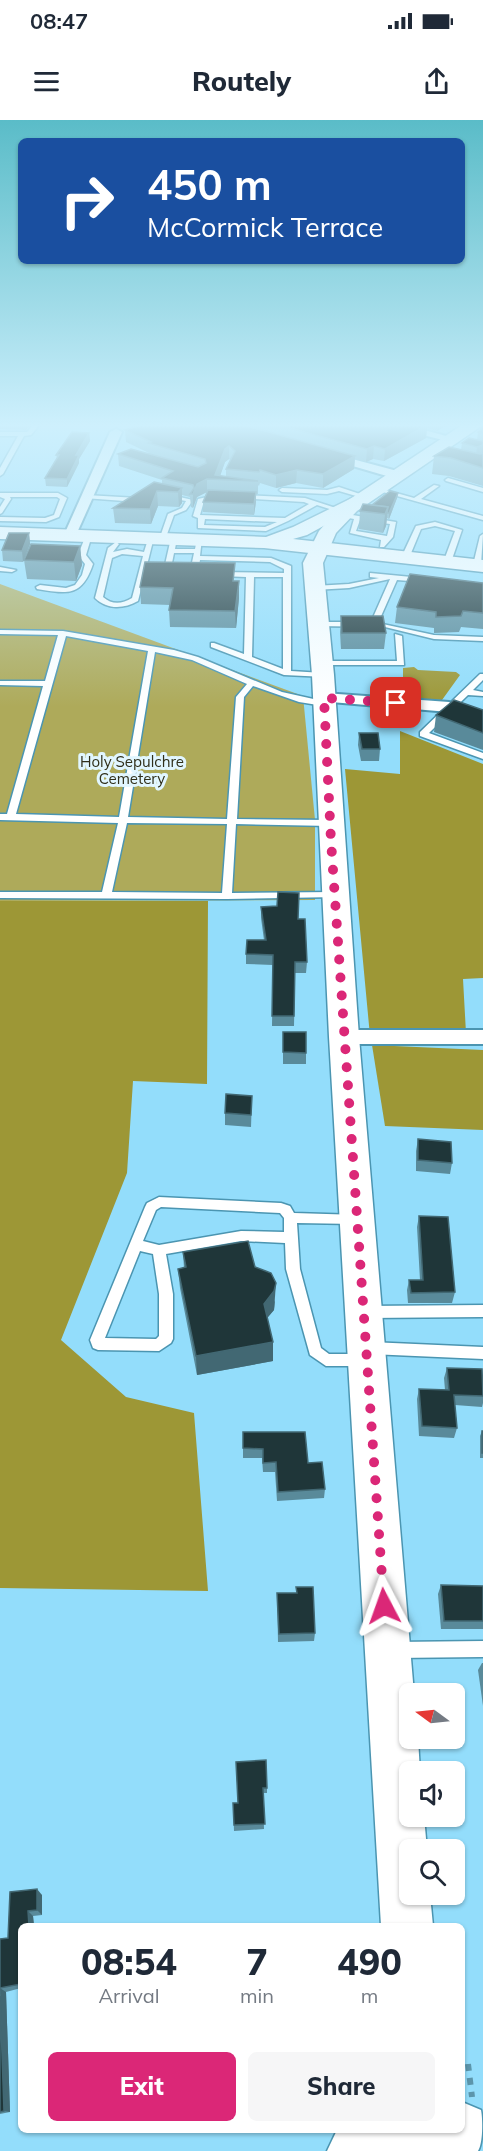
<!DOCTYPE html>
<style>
:root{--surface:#fff;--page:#f6f6f7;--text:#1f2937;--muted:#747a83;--accent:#db2777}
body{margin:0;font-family:Mulish,sans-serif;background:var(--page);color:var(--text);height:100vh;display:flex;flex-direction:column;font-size:22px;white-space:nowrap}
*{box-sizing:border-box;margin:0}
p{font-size:20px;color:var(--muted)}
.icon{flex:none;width:33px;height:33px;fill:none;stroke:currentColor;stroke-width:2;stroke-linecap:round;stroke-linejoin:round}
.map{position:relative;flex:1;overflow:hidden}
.side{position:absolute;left:18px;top:1803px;width:447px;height:210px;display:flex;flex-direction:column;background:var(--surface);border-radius:9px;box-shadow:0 2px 4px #0004}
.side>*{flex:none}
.top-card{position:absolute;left:18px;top:18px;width:447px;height:126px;border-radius:9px;box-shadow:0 2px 4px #0004;background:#1a4fa0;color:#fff;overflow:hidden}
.needle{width:39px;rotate:285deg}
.fabs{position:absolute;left:399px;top:1563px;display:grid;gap:12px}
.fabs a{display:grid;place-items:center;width:66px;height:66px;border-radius:9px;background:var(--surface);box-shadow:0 2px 4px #0004;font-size:30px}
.pin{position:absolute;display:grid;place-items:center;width:51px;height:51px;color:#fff;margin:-26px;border-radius:12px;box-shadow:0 3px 9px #0006}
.me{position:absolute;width:66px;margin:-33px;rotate:356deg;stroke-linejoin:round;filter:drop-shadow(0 0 4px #0008)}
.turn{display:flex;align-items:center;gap:21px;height:126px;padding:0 30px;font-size:27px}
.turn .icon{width:78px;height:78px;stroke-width:2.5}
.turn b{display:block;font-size:42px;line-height:51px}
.eta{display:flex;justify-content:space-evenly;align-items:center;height:102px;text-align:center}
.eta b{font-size:36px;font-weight:800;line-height:42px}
.button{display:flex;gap:12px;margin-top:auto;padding:12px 30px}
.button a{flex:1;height:69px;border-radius:9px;background:var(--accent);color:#fff;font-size:24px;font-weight:800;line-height:69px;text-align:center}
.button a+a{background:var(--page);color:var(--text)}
.status{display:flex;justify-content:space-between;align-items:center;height:42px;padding:0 30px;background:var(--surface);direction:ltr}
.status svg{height:16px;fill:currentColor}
header{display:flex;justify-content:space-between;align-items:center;height:78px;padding:0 30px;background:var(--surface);font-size:27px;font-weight:800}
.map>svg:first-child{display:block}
</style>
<div class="status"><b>08:47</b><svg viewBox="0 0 49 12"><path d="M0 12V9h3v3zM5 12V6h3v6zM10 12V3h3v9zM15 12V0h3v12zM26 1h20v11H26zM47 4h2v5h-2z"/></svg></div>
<header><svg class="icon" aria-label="menu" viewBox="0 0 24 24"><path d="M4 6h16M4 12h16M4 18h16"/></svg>Routely<svg class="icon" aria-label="share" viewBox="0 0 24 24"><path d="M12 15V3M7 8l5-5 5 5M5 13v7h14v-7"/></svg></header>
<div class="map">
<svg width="483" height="2031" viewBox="0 0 483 2031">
<rect width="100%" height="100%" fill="#93ddfb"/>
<polygon fill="#aeaa5a" points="0,464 303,576 315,700 315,780 0,781"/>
<g fill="#9d9736">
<polygon points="414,547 418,550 456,552 460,555 442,580 403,578 403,548"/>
<polygon points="400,611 483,644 483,858 463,859 466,913 370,916 345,649 400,654"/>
<polygon points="0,781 208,781 207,964 133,961 127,1053 61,1220 126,1277 194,1293 208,1471 0,1468"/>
<polygon points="372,925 483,930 483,1010 385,1006"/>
</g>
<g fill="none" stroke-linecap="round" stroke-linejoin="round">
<g stroke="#4b95b1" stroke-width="3">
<g id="service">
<polygon points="35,303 41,303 31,315 24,316 3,354 0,356 0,348 18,316 0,316 0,312 27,312"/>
<polygon points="448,358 483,368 483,372 446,361 445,360"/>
<polygon points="434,365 439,366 421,379 483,396 483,400 372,369 375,367 414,378"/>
<polygon points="339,367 366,376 363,378 339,371 327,374 282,372 279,370 282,368 327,370"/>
<polygon points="0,373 58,373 67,378 59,397 46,402 0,401 0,397 45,398 54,395 60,379 57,377 10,377 11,379 2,393 0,394 0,387 5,379 0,377"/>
<polygon points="166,374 193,380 186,390 174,395 166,417 163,419 160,417 168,394 182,388 186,381 164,377 164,375"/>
<path d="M221 374 223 375V377L204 381 200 395 285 398 309 384 304 382 239 378V376L241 375 305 378 342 390 339 392 317 385 288 401 266 411 198 408V398L193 396 198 379ZM205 399 277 402 265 407 204 405Z"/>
<polygon points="86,375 138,378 141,380 138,382 84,378 83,377"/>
<path d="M340 393 396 402 393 417 384 427H380L381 420 350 413 354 399 338 396V394ZM360 400 390 404 387 416 356 411Z"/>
<polygon points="435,402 462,410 450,445 443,443 455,411 435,406 421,409 409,438 402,440 401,438 416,406"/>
<path d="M89 413 92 415 86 435 93 444C82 477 68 474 37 469L36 467 40 465 66 468 75 465 82 455 85 444 78 435 86 415Z"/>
<polygon points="483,414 481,445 477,447 473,445 480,416"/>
<path d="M149 416 154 417 138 481C124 489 107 490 95 478L108 428 116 422 119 424 113 432 127 429 144 432ZM122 434 143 436 132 478C122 484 112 485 103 477L112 438Z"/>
<path d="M174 416 177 418 175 429H195L197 419 202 418 200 436 271 438 291 446V551L323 553H326V557L284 555 211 527V523H214L244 534 246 457 221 456H218V452L284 453V449L270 442 200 440 198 451 204 454 200 456 190 452 194 433H174L170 453H158V449H164L171 418ZM254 457H283V549L252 537Z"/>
<polygon points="0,447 16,450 12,452 0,451"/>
<polygon points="370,453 422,458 426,460 422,462 397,460 378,503 434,515 483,517 483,521 434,519 385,507 314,506 314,502 371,502 390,459 349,468 314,470 310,468 314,466 349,464 379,458 370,457"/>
<path d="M0 510 63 511 174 530 198 537 282 572 327 582 328 584 324 586 299 582 253 566 244 577 237 699 330 700 335 703 330 706 236 704 232 773 334 772 338 773V777L227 779 0 778V772H102L118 703 0 700V694H7L43 566 0 565V561H45L58 515 0 514ZM66 516 148 531 119 697 16 694ZM155 532 192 540 247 564 236 577 227 699 128 697ZM127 703 227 704 222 773 112 772Z"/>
<polygon points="395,514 402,516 404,545 322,545 318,543 322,541 397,541"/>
<polygon points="480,554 483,554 483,560 473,570 483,572 483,576 468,575 429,613 483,633 483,639 420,616 420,612"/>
<path d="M159 1077 281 1083 290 1086 294 1093 359 1095 361 1099 359 1103 355 1104 297 1103 300 1149 321 1228 329 1234H363L368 1236 370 1240 368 1244 363 1246H326L310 1235 286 1149 285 1123 241 1121 166 1134 173 1174V1219L171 1223 159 1231 98 1230 93 1228 90 1220 145 1087 147 1083ZM161 1087 280 1093 284 1098V1112L241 1111 159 1125 143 1121 156 1090ZM140 1131 153 1134 159 1174V1216L156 1219 105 1218Z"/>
<polygon points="483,1185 483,1197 367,1198 362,1196 360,1192 362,1188 367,1186"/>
<polygon points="370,1222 483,1227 483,1239 370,1234 365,1232 363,1228 365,1224"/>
<polygon points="483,1521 483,1537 395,1538 389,1536 387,1530 389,1524 395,1522"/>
</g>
</g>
<g stroke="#4b95b1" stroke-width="4">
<g id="minor">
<polygon points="382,303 399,303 457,319 451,322 383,305"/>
<polygon points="116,309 122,312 76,415 70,419 65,418 64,415 110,312"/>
<polygon points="326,332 401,352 403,355 397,359 322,337 320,335"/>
<polygon points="324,573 449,582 457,587 449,592 319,581 316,578"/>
<polygon points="344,910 483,910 483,924 344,924 337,922 334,917 337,912"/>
</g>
</g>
<g stroke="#4b95b1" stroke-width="3">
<g id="secondary">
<polygon points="465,303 483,305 357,391 336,413 323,443 334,555 359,917 414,1574 410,1574 410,1618 418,1618 420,1652 410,1652 410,1696 424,1696 427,1730 410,1730 410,1774 430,1774 433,1806 381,1806 329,917 312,555 303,443 319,411 344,383"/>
<path d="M462 1982 481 1990C483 2000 483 2024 478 2031H327L337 2010H462Z"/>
</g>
</g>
<g stroke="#4b95b1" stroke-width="3">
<polygon id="primary" points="356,376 362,377 365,381 362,385 307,415 293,419 483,440 483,452 264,428 0,419 0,407 266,417 293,407"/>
</g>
<polyline stroke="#5c95ab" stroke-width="6" stroke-dasharray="7 7" stroke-linecap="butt" points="468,1944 472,1977"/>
<use href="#service" fill="#fff" fill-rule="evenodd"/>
<use href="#minor" fill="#fff" fill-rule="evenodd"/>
<use href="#secondary" fill="#fff" fill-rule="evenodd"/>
<use href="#primary" fill="#fff" fill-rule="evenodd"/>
</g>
<g fill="#598a9a" fill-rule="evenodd">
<polygon points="0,303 30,303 26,310 0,309"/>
<path d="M148 303H445V306L437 311 427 308 426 318 384 341 373 339 366 342 355 339 354 349 323 368 296 363 276 368 260 363 259 366 258 365V374H256V382L254 395 203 392V382L207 372 197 377 193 388 191 387 190 377 182 375V383L179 387 158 386 151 404 115 403 113 388 162 363V360L119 346 118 334 149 333 126 322 125 310ZM229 339 230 340 226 349V357L220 356 225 342Z"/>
<polygon points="483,308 483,366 449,356 432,354 434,336 461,330 462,323 477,320 478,312"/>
<polygon points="89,313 90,321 79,339 79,343 67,367 46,366 45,358 57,338 56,335"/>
<polygon points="398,373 397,378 389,399 387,398 386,406 383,413 359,409 360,391"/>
<polygon points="29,413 30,424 23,442 3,441 2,430"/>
<polygon points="80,426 82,445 76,461 27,459 24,440"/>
<polygon points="239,461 239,478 236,508 170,507 169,490 170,485 141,484 140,467"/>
<polygon points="483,463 483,509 461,507 459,512 434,513 434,508 395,503 397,487"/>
<polygon points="341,496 386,513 384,529 341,529 340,512"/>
<polygon points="483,590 483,630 434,612 436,595"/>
<polygon points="359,613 380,629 379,641 361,641 358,625"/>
<polygon points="261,787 298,799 307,842 306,853 295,853 294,906 272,906 273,845 246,844 246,834 264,820 261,798"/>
<polygon points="283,912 306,933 306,944 283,944"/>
<polygon points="252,976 251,1007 225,1005 225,993"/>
<polygon points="418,1019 452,1043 450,1054 416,1051 416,1031"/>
<polygon points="419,1096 455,1172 452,1183 408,1183 407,1170 409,1160 420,1160 417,1107"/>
<polygon points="183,1132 255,1147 275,1182 274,1190 267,1198 273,1222 273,1241 197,1255 180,1168 178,1149 184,1148"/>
<polygon points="447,1248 483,1255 483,1283 482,1287 455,1285 457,1308 454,1318 419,1316 417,1279 419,1269 445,1270 444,1258"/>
<polygon points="482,1311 483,1311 483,1338 480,1338 480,1316"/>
<polygon points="243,1312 308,1343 325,1369 324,1378 277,1381 275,1352 263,1352 262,1338 243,1338"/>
<polygon points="441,1465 483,1466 483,1509 441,1509 438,1474"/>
<polygon points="296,1467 315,1513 314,1521 278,1522 277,1473 296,1473"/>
<polygon points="482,1543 483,1543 483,1586 478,1550"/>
<polygon points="236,1642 267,1668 267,1673 263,1673 264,1709 234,1711 233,1683 238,1683"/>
<polygon points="10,1772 42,1775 42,1795 33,1796 34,1806 21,1806 21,1868 6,1872 10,1992 0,1994 0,1819 8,1818"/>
</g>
<g fill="#426873">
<polygon points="25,303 30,303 26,310"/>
<polygon points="438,303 445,303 445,306 437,311"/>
<polygon points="427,305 426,318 384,341 385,329"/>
<polygon points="89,313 90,321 79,339 79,343 67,367 67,359 76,335"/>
<polygon points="483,325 483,341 475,345 477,327"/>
<polygon points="229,326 229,339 225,342 219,359 215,355 225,329"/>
<polygon points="374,326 373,339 366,342 367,329"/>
<polygon points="355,336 354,349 323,368 323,354"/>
<polygon points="297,350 296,363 276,368 276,355"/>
<polygon points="207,359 207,372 197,377 193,388 193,374 197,364"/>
<polygon points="182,368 182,383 179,387 178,372"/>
<polygon points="157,371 158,386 151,404 150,389"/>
<polygon points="256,372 256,382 254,395 254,384"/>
<polygon points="398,373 397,378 389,399 389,393"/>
<polygon points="388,387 386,406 383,413 385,394"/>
<polygon points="29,413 30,424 23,442 22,431"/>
<polygon points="80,426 82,445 76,461 74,442"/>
<polygon points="239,461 239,478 236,508 235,491"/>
<polygon points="276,1163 274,1190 263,1203 264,1184"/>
<polygon points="273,1222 273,1241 197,1255 196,1236"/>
<polygon points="37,1769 42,1775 42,1795 37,1790"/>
<polygon points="28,1791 33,1796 34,1806 29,1806"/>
<polygon points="0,1868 6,1872 10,1992 4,1991"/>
</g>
<g fill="#1f3639" stroke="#426873" stroke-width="1.5">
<polygon points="148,303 236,303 355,336 323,354 297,350 276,355 260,350 259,352 226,349 235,331 229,326 225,329 215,355 258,361 207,359 197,364 193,374 190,374 194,368 193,365 162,358 173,351 118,334 131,329 198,347 206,343 205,339 148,323 151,322 125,310"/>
<polygon points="271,303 416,303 427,305 385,329 374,326 367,329"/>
<polygon points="483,308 483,314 478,312"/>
<polygon points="72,312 89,313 76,335 79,335 67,359 45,358 59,335 56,335"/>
<polygon points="469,318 483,321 483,325 477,327 462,323"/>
<polygon points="449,327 480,334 483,333 483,348 451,338 434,336"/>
<polygon points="154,362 182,368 178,372 157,371 150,389 113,388"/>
<polygon points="208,370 256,372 254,384 203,382"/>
<polygon points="390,371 398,373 389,393 387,393 388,387 372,385"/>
<polygon points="363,384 388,387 385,394 360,391"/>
<polygon points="9,413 29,413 22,431 2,430"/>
<polygon points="31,424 80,426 74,442 24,440"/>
<polygon points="145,442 235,443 233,461 239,461 235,491 169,490 173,468 140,467"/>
<polygon points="410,454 483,463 483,493 463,491 461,496 436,497 436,492 397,487"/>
<polygon points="341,496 383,496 386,513 342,513"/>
<polygon points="454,580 483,590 483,613 436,595"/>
<polygon points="359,613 378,613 380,629 362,629"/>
<polygon points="278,772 299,773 298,799 305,799 307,842 295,842 294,896 272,896 273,835 246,834 247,820 266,820 261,787 277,786"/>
<polygon points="283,912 306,912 306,933 283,932"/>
<polygon points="226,974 252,976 251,995 225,993"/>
<polygon points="418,1019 451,1022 452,1043 418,1040"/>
<polygon points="419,1096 448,1097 455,1172 411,1173 409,1160 423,1160"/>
<polygon points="248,1121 255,1147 271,1153 276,1163 274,1171 264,1184 273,1222 196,1236 178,1149 186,1147 183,1132"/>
<polygon points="447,1248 482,1249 483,1276 454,1275 457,1308 422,1306 419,1269 449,1270"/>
<rect x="482" y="1311" width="1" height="22"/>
<polygon points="243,1312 305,1312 308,1343 322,1342 325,1369 278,1372 276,1342 263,1343 263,1329 243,1328"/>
<polygon points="441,1465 483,1466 483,1501 444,1501"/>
<polygon points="296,1467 313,1467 315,1513 279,1514 277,1473 297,1473"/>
<polygon points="266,1640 267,1668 263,1668 265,1704 234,1705 233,1683 238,1683 236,1642"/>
<polygon points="37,1769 37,1790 28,1791 29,1806 21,1806 21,1864 0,1868 0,1819 8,1818 10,1772"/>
<polygon points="0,1876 4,1991 0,1992"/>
</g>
<linearGradient id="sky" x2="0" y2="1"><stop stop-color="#5abcc8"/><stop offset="0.52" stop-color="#cef0fd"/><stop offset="1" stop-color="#cef0fd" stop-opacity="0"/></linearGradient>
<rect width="483" height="587" fill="url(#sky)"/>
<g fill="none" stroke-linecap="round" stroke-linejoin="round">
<polyline stroke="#db2777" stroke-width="10" stroke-dasharray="0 18" points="384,1486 331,721 324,578 396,583"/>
</g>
<g text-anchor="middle" stroke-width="6" stroke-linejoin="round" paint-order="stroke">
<g font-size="15" fill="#302f1a" stroke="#e1f6ff">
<text x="132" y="647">Holy Sepulchre<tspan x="132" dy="17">Cemetery</tspan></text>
</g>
</g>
</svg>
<div class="fabs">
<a><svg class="needle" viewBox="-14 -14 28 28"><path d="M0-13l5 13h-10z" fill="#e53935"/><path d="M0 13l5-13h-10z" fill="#747a83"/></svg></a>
<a><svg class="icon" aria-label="sound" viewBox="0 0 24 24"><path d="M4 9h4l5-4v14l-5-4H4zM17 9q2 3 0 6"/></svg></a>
<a><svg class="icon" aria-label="search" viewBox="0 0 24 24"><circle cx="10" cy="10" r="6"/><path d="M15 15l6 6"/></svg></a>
</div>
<div class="pin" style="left:396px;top:583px;background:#d93025"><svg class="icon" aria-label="arrive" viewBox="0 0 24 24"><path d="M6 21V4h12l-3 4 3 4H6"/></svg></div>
<svg class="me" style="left:384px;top:1486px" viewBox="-20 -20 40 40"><path d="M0-17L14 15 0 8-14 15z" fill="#db2777" stroke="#fff" stroke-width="4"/></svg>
<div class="top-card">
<div class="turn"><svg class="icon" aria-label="right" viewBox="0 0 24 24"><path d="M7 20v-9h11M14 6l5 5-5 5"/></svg><div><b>450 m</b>McCormick Terrace</div></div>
</div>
<section class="side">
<div class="eta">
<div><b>08:54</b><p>Arrival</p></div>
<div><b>7</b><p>min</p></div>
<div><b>490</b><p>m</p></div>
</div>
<div class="button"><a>Exit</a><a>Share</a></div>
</section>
</div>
